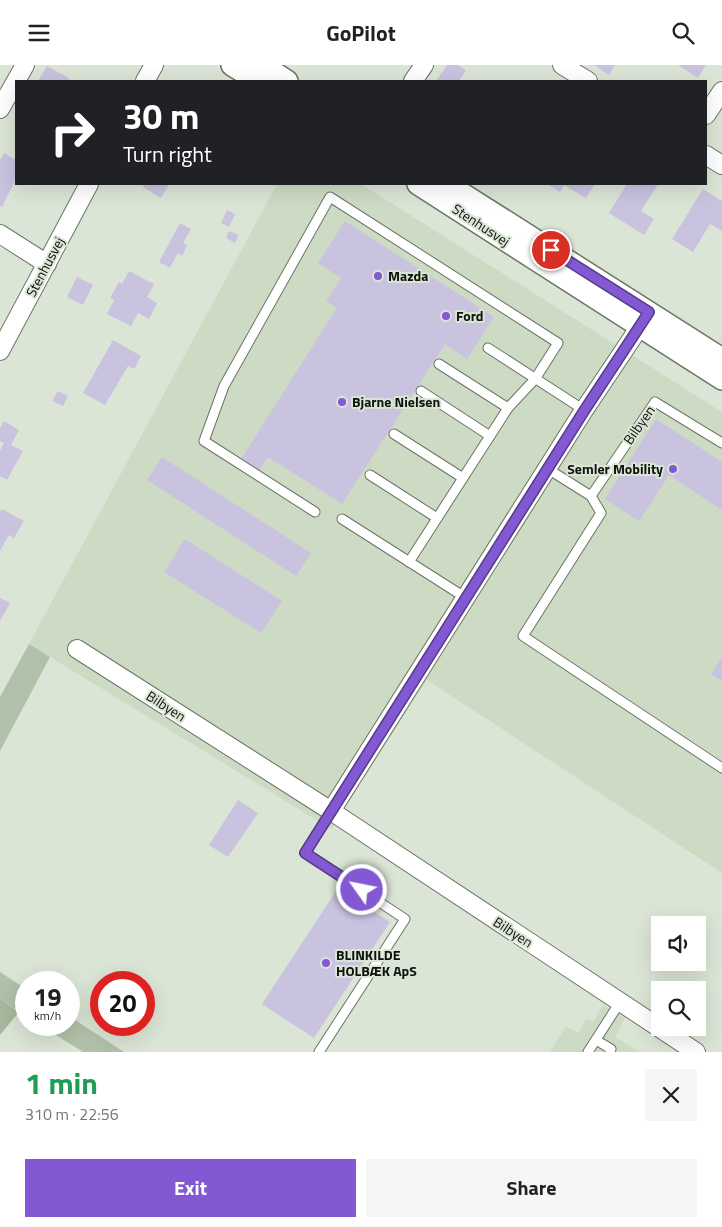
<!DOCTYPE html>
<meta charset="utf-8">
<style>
:root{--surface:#fff;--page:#f6f6f6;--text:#202124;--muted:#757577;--accent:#8259d3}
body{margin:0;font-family:"Titillium Web",sans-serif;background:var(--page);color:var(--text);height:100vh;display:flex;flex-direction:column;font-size:19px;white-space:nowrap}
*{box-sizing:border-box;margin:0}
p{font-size:16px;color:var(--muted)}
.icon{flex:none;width:28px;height:28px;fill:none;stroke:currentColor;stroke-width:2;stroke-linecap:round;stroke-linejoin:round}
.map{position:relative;height:987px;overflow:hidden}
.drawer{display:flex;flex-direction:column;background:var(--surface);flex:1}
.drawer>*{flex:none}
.banner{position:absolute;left:15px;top:15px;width:692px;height:105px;border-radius:0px;box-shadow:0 5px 20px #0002;background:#202124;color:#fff;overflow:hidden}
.buttons{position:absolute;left:651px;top:851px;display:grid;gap:10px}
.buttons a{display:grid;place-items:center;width:55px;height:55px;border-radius:0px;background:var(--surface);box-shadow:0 5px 20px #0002;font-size:25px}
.speed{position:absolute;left:15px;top:906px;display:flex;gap:10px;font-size:25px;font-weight:700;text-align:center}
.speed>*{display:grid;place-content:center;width:65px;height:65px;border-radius:50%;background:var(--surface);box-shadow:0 5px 20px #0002;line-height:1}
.speed small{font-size:12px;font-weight:400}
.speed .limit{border:8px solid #d22;background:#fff;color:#111}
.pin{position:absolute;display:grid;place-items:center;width:42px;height:42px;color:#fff;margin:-21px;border:2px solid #fff;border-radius:50%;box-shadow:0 1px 5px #0007}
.me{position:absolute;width:55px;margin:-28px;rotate:303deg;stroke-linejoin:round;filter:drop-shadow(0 0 4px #0008)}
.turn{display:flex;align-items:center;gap:18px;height:105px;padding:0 25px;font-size:22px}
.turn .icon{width:65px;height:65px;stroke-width:2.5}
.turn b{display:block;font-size:35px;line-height:42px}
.round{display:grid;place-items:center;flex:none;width:52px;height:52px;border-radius:0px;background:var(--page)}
.summary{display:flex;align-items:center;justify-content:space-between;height:85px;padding:0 25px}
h1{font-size:30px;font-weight:700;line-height:38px;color:#1e9e55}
.primary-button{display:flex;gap:10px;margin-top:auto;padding:10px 25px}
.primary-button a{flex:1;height:58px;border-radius:0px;background:var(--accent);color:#fff;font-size:20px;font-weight:700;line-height:58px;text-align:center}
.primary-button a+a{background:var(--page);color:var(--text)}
header{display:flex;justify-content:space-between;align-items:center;height:65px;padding:0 25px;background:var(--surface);font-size:22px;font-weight:700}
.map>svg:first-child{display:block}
</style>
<header><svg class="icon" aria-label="menu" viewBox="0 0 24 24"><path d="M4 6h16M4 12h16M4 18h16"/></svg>GoPilot<svg class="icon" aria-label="search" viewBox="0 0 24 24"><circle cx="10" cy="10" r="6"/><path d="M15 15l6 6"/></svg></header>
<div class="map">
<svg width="722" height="987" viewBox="0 0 722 987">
<rect width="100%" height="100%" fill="#dbe5d5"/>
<g fill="#cddbc4">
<polygon points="277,119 361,119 722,347 722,808 427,615 331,764 29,579"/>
<polygon points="603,940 625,953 615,972 640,987 550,987 566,961 578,968 586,954 593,957"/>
</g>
<g fill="#b1c0a8">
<polygon points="29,579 50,592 0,686 0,632"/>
<polygon points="0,907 26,924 26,951 0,934"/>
<polygon points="69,951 124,987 83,987 40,960 69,960"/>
</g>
<polygon fill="#a8b89e" points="0,934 19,947 0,970"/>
<g fill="#c9c3e0">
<polygon points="447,0 458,0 466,5 459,16 436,16"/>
<polygon points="594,0 615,0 609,10"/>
<polygon points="678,0 706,0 698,13"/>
<polygon points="47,1 69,13 68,16 38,16"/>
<polygon points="4,88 14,94 16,89 16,114 2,142 0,141 0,95"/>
<polygon points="144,119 169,119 161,133 143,122"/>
<polygon points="547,119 595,119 586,133 564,120 560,127"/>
<polygon points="627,119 658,119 641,146 654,154 644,170 609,148"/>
<polygon points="703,124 722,136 722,166 710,159 693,187 672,174"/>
<polygon points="227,145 235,149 229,162 221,158"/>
<polygon points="345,156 494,252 467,294 445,279 342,439 268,392 259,406 241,394 337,243 326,236 341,213 318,198"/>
<polygon points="180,158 191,164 183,178 187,180 182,191 178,188 170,203 159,197"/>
<polygon points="229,166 239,170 235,178 226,173"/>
<polygon points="129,206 154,219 147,232 157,238 149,254 138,248 131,261 107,249 114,235 110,233 119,217 122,219"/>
<polygon points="77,212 93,220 83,240 67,232"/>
<polygon points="113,275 141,291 134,304 128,301 105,340 83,328"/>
<polygon points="58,326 68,331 63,341 52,336"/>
<polygon points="656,354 722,397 722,445 669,410 639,456 605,434"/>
<polygon points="4,356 19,365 11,380 23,386 7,415 0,411 0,386 4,378 0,376 0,363"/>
<polygon points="162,392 311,488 296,511 147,415"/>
<polygon points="2,444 24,456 14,473 9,470 0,486 0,447"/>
<polygon points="185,474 282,536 261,568 164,507"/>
<polygon points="0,533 10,538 0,556"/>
<polygon points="722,592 722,616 711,609"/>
<polygon points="238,735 258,748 228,792 209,780"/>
<polygon points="338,823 390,857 314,973 262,939"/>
</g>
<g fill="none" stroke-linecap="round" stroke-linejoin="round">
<g stroke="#6b7465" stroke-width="11">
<g id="service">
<polyline points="488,283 584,345"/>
<polyline points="421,326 490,371"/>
<polyline points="394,369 463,413"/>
<polyline points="548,404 591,431 655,337 722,378"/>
<polyline points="370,410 437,453"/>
<polyline points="591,431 601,448 523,571 722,703"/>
<polyline points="315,447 204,376 224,321 330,132 558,278 535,314 508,343"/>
<polyline points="342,454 466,533"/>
<polyline points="409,497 508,343 439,299"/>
<polyline points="596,975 611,984 610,987"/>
<polyline points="319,987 405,854 305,788 331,746"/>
<polyline points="588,987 620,937"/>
</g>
</g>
<g stroke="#6b7465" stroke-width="20">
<g id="minor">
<polyline points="562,0 588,16"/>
<polyline points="145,16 154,0"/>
<polyline points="413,16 424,0"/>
<polyline points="0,44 25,0"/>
<polyline points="706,50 722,26"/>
<polyline points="706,90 722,100"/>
<polyline points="0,169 47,199"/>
<polyline points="647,251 584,345 331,746 696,987"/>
<polyline points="0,286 89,119"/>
<polyline points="77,584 331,746"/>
</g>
</g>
<g stroke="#6b7465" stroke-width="24">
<g id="tertiary">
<polyline points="232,0 258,16"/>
<polyline points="262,0 287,16"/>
<polyline points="418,119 722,314"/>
<polyline points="447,119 722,294"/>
</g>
</g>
<use href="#service" stroke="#fff" stroke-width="9"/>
<use href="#minor" stroke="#fff" stroke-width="18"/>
<use href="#tertiary" stroke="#fff" stroke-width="21"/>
</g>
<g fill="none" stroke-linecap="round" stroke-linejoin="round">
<g stroke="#543a89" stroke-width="12">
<polyline id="route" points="362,825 305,788 584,346 649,247 551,185"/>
</g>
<use href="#route" stroke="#8259d3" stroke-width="9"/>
</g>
<g fill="#8259d3" stroke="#dbe5d5" stroke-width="2">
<circle cx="378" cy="211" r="5"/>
<circle cx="446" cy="251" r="5"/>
<circle cx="342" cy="337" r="5"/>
<circle cx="673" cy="404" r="5"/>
<circle cx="326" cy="898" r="5"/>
</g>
<g text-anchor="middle" stroke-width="4" stroke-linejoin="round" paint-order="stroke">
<g font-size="14" fill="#0e120c" stroke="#dbe5d5">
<text transform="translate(481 160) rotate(33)" y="5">Stenhusvej</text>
<text transform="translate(45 202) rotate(-62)" y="5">Stenhusvej</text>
<text transform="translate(639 360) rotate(-55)" y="5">Bilbyen</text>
<text transform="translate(166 641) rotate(33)" y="5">Bilbyen</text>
<text transform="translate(513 867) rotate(33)" y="5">Bilbyen</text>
</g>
<g font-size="14" font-weight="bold" fill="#0e120c" stroke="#dbe5d5" text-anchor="start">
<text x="388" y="216">Mazda</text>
<text x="456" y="256">Ford</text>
<text x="352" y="342">Bjarne Nielsen</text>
<text x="663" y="409" text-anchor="end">Semler Mobility</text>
<text x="336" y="895">BLINKILDE<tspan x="336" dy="16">HOLBÆK ApS</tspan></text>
</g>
</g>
</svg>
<div class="buttons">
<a><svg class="icon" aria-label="sound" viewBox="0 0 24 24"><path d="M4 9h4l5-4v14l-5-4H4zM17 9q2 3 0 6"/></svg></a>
<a><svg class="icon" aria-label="search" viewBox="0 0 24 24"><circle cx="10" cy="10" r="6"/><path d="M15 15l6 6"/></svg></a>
</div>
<div class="speed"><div>19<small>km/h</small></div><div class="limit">20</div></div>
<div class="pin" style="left:551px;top:185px;background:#d93025"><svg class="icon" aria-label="arrive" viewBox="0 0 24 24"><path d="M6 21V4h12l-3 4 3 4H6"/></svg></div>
<svg class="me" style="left:362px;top:825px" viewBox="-20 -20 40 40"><circle r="17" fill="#8259d3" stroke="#fff" stroke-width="3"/><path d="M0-11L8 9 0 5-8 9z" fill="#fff"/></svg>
<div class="banner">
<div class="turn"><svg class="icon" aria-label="right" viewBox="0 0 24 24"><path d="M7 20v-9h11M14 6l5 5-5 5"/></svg><div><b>30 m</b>Turn right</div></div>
</div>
</div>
<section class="drawer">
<div class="summary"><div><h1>1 min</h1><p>310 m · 22:56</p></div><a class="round"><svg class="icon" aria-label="close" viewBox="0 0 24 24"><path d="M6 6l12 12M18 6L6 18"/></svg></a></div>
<div class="primary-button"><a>Exit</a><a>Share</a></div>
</section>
